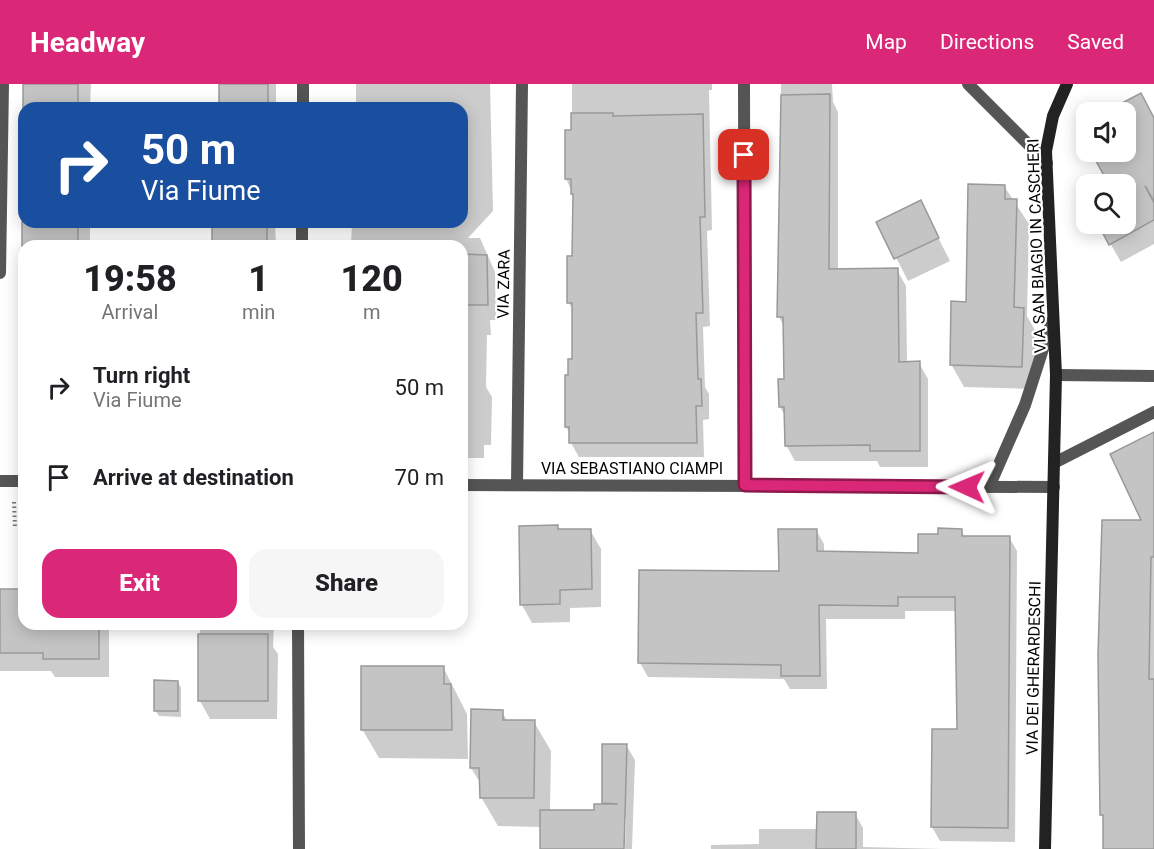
<!DOCTYPE html>
<style>
:root{--surface:#fff;--page:#f6f6f6;--text:#202124;--muted:#757577;--accent:#db2777}
body{margin:0;font-family:Roboto,sans-serif;background:var(--page);color:var(--text);height:100vh;display:flex;flex-direction:column;font-size:22px;white-space:nowrap}
*{box-sizing:border-box;margin:0}
p{font-size:20px;color:var(--muted)}
.icon{flex:none;width:33px;height:33px;fill:none;stroke:currentColor;stroke-width:2;stroke-linecap:round;stroke-linejoin:round}
.map{position:relative;flex:1;overflow:hidden}
.sheet{position:absolute;left:18px;top:156px;width:450px;height:390px;display:flex;flex-direction:column;background:var(--surface);border-radius:18px;box-shadow:0 3px 15px #0003}
.sheet>*{flex:none}
.guide{position:absolute;left:18px;top:18px;width:450px;height:126px;border-radius:18px;box-shadow:0 3px 15px #0003;background:#1a4fa0;color:#fff;overflow:hidden}
.fabs{position:absolute;left:1076px;top:18px;display:grid;gap:12px}
.fabs a{display:grid;place-items:center;width:60px;height:60px;border-radius:12px;background:var(--surface);box-shadow:0 3px 15px #0003;font-size:30px}
.pin{position:absolute;display:grid;place-items:center;width:51px;height:51px;color:#fff;margin:-26px;border-radius:12px;box-shadow:0 3px 9px #0006}
.me{position:absolute;width:66px;margin:-33px;rotate:271deg;stroke-linejoin:round;filter:drop-shadow(0 0 4px #0008)}
.turn{display:flex;align-items:center;gap:21px;height:126px;padding:0 24px;font-size:27px}
.turn .icon{width:78px;height:78px;stroke-width:2.5}
.turn b{display:block;font-size:42px;line-height:51px}
.eta{display:flex;justify-content:space-evenly;align-items:center;height:102px;text-align:center}
.eta b{font-size:36px;font-weight:800;line-height:42px}
.primary-button{display:flex;gap:12px;margin-top:auto;padding:12px 24px}
.primary-button a{flex:1;height:69px;border-radius:18px;background:var(--accent);color:#fff;font-size:24px;font-weight:800;line-height:69px;text-align:center}
.primary-button a+a{background:var(--page);color:var(--text)}
ul{padding:0;list-style:none}
li{display:flex;align-items:center;gap:18px;height:90px;padding:0 24px}
li div{flex:1}
li b{display:block;font-size:22px}
li em{font-style:normal}
header{display:flex;align-items:center;gap:36px;box-sizing:border-box;height:84px;padding:0 30px;background:var(--accent);color:#fff}
header strong{font-size:28px}
nav{display:flex;gap:33px;margin-inline-start:auto;font-size:21px}
.map>svg:first-child{display:block}
</style>
<header>
<strong>Headway</strong>
<nav><a>Map</a><a>Directions</a><a>Saved</a></nav>
</header>
<div class="map">
<svg width="1154" height="765" viewBox="0 0 1154 765">
<rect width="100%" height="100%" fill="#fff"/>
<g fill="#0003">
<polygon points="25,0 91,0 90,24 24,24"/>
<rect x="220" y="0" width="56" height="24"/>
<polygon points="356,0 490,0 493,127 468,154 480,154 495,188 496,236 490,236 491,251 487,251 486,303 492,313 491,361 484,361 484,374 462,374 462,162 351,162 352,138 462,138 462,24 356,24"/>
<polygon points="572,0 712,0 712,6 709,6 712,146 707,147 710,242 703,243 705,303 709,310 709,335 703,336 704,373 579,373 571,359 571,351 566,343 566,292 570,292 574,276 573,226 569,219 574,173 575,114 566,95 572,48"/>
<polygon points="781,0 832,0 833,18 838,28 838,186 897,186 906,202 907,279 919,279 928,295 928,383 880,383 877,377 795,377 786,361 786,333 780,323 785,296 785,244 779,233"/>
<polygon points="1140,11 1154,35 1154,160 1121,178 1099,140 1125,140 1125,100 1109,100 1093,68 1125,68 1125,28 1108,28"/>
<polygon points="1004,102 1029,140 1027,232 1036,248 1034,305 964,303 951,280"/>
<polygon points="920,118 950,177 908,197 878,138"/>
<polygon points="24,119 24,138 90,138 90,162 24,162 24,169"/>
<polygon points="213,138 275,138 276,162 213,162"/>
<polygon points="1154,350 1154,765 1105,765 1105,737 1101,731"/>
<polygon points="557,442 560,447 590,446 601,465 601,523 570,524 570,538 532,539 522,521"/>
<polygon points="816,446 824,460 824,469 919,470 940,452 961,446 965,453 1009,453 1017,467 1015,758 940,757 932,743 959,647 957,527 905,527 905,535 826,535 827,605 790,605 784,595 648,593 640,579 641,487 780,489"/>
<polygon points="24,506 24,540 109,540 109,593 55,593 51,587 0,587 0,507"/>
<polygon points="200,540 274,540 273,563 278,570 277,635 210,635 200,617"/>
<polygon points="443,583 467,630 468,675 379,674 362,645"/>
<polygon points="178,598 181,604 181,633 159,632 155,626"/>
<polygon points="502,628 508,638 534,638 551,667 550,727 596,728 605,722 603,718 626,661 635,676 632,765 625,765 626,734 623,734 622,765 542,765 542,743 498,742 481,713 481,700 471,684"/>
<polygon points="855,730 863,744 863,763 943,765 711,765 711,761 759,760 759,745 818,745"/>
</g>
<g fill="#c4c4c4" stroke="#999" stroke-width="1.5">
<rect x="23" y="0" width="55" height="24"/>
<rect x="219" y="0" width="49" height="24"/>
<polygon points="1141,9 1154,34 1154,117 1145,102 1154,119 1154,136 1109,161 1098,140 1125,140 1125,100 1106,100 1108,99 1091,68 1127,68 1125,28 1105,28"/>
<polygon points="830,10 829,185 898,184 899,278 920,277 920,367 870,367 870,361 785,362 784,323 779,323 778,295 784,295 783,233 777,233 781,11"/>
<polygon points="571,29 613,29 613,32 703,30 705,133 700,133 703,229 696,229 698,295 701,295 702,322 696,322 697,359 569,359 569,343 565,343 565,291 568,291 568,275 572,275 572,219 567,219 567,172 572,172 573,110 571,110 571,95 565,95 565,46 571,46"/>
<polygon points="968,100 1005,101 1005,115 1017,115 1014,223 1024,224 1022,283 950,281 951,217 966,218"/>
<polygon points="921,116 939,154 894,175 876,138"/>
<rect x="22" y="138" width="56" height="24"/>
<rect x="212" y="138" width="55" height="24"/>
<polygon points="462,170 487,171 488,221 462,221"/>
<polygon points="1154,348 1154,473 1151,473 1149,595 1154,595 1154,765 1103,765 1103,731 1100,731 1098,571 1102,436 1141,436 1110,370"/>
<polygon points="558,441 558,445 591,445 592,505 560,506 560,520 520,521 519,442"/>
<polygon points="938,444 962,445 962,452 1010,452 1008,744 931,743 932,645 957,645 955,513 898,513 898,522 819,521 820,592 781,592 781,581 638,579 639,486 779,487 778,445 817,445 817,467 918,469 918,450 938,450"/>
<polygon points="0,505 24,505 24,540 99,540 99,575 43,575 43,569 0,569"/>
<rect x="198" y="550" width="70" height="67"/>
<polygon points="361,582 444,582 444,600 451,600 452,646 361,646"/>
<polygon points="154,596 178,597 178,627 154,627"/>
<polygon points="471,625 503,626 503,636 535,636 534,714 480,714 479,684 470,684"/>
<polygon points="602,660 627,660 624,765 540,765 540,726 594,726 594,720 618,720 602,719"/>
<polygon points="817,728 856,728 856,765 816,765"/>
</g>
<g fill="none" stroke-linecap="round" stroke-linejoin="round">
<polyline stroke="#777" stroke-width="4" stroke-dasharray="1.5 3" stroke-linecap="butt" points="14,418 15,444"/>
<g stroke="#555" stroke-width="12">
<polyline points="744,0 745,401"/>
<polyline points="968,0 1047,79"/>
<polyline points="303,24 303,0"/>
<polyline points="302,162 302,138"/>
<polyline points="0,189 3,0"/>
<polyline points="1056,291 1154,292"/>
<polyline points="1054,379 1154,328"/>
<polyline points="0,397 24,397"/>
<polyline points="462,401 1054,403"/>
<polyline points="517,401 522,0"/>
<polyline points="989,403 1025,321 1052,237"/>
<polyline points="298,540 299,765"/>
</g>
<polyline stroke="#222" stroke-width="12" points="1045,765 1056,291 1046,67 1053,32 1067,0"/>
</g>
<g fill="none" stroke-linecap="round" stroke-linejoin="round">
<g stroke="#8e194d" stroke-width="15">
<polyline id="route" points="744,71 745,401 967,403"/>
</g>
<use href="#route" stroke="#db2777" stroke-width="10"/>
</g>
<g text-anchor="middle" stroke-width="4.5" stroke-linejoin="round" paint-order="stroke">
<g font-size="16" fill="#000" stroke="#fff">
<text transform="translate(1036 162) rotate(-92)" y="6">VIA SAN BIAGIO IN CASCHERI</text>
<text transform="translate(503 200) rotate(-89)" y="6">VIA ZARA</text>
<text x="632" y="390">VIA SEBASTIANO CIAMPI</text>
<text transform="translate(1033 584) rotate(-89)" y="6">VIA DEI GHERARDESCHI</text>
</g>
</g>
</svg>
<div class="fabs">
<a><svg class="icon" aria-label="sound" viewBox="0 0 24 24"><path d="M4 9h4l5-4v14l-5-4H4zM17 9q2 3 0 6"/></svg></a>
<a><svg class="icon" aria-label="search" viewBox="0 0 24 24"><circle cx="10" cy="10" r="6"/><path d="M15 15l6 6"/></svg></a>
</div>
<div class="pin" style="left:744px;top:71px;background:#d93025"><svg class="icon" aria-label="arrive" viewBox="0 0 24 24"><path d="M6 21V4h12l-3 4 3 4H6"/></svg></div>
<svg class="me" style="left:967px;top:403px" viewBox="-20 -20 40 40"><path d="M0-17L14 15 0 8-14 15z" fill="#db2777" stroke="#fff" stroke-width="4"/></svg>
<div class="guide">
<div class="turn"><svg class="icon" aria-label="right" viewBox="0 0 24 24"><path d="M7 20v-9h11M14 6l5 5-5 5"/></svg><div><b>50 m</b>Via Fiume</div></div>
</div>
<section class="sheet">
<div class="eta">
<div><b>19:58</b><p>Arrival</p></div>
<div><b>1</b><p>min</p></div>
<div><b>120</b><p>m</p></div>
</div>
<ul>
<li><svg class="icon" aria-label="right" viewBox="0 0 24 24"><path d="M7 20v-9h11M14 6l5 5-5 5"/></svg><div><b>Turn right</b><p>Via Fiume</p></div><em>50 m</em></li>
<li><svg class="icon" aria-label="arrive" viewBox="0 0 24 24"><path d="M6 21V4h12l-3 4 3 4H6"/></svg><div><b>Arrive at destination</b></div><em>70 m</em></li>
</ul>
<div class="primary-button"><a>Exit</a><a>Share</a></div>
</section>
</div>
